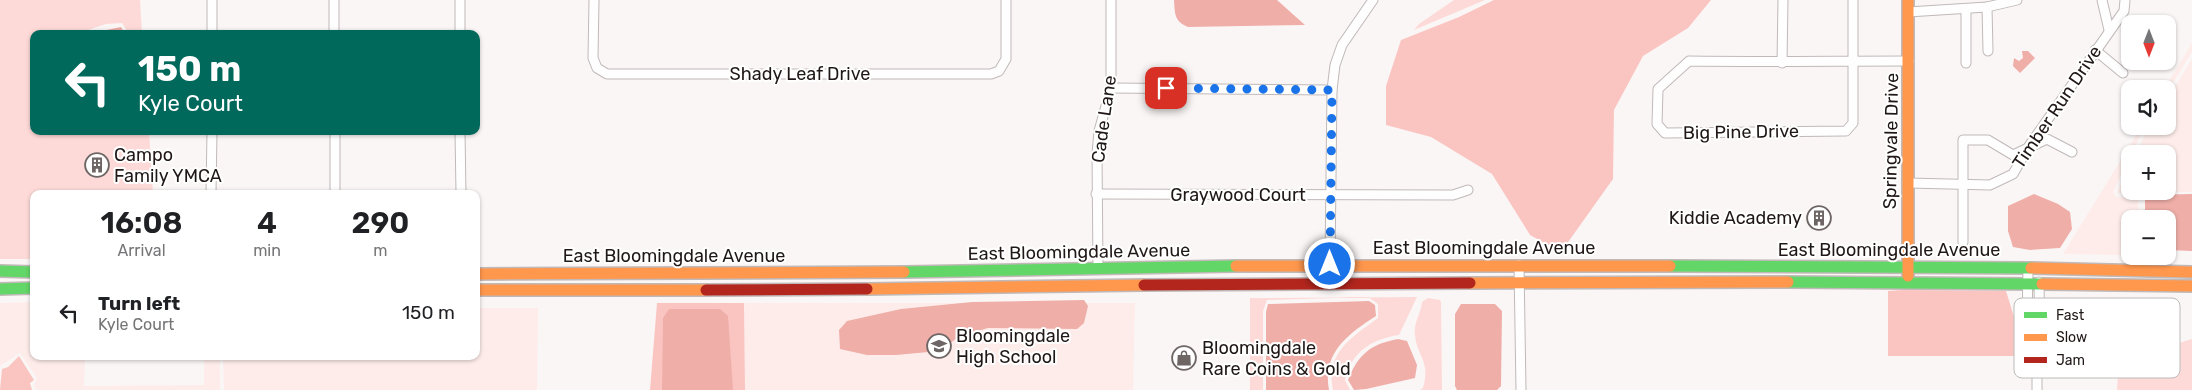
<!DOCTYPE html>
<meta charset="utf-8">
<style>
:root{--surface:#fff;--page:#f2f2f2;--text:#202124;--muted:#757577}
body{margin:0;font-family:Rubik,sans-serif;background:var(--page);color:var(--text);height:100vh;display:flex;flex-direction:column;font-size:19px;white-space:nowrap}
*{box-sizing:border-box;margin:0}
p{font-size:16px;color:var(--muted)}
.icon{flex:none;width:28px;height:28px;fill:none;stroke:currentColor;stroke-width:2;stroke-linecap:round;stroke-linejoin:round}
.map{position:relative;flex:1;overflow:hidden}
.side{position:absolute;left:30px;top:190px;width:450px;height:170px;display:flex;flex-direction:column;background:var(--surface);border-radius:10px;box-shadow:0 1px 4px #0004}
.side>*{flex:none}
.banner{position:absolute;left:30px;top:30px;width:450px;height:105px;border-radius:10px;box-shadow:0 1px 4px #0004;background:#00695c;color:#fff;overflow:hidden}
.needle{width:32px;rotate:180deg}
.buttons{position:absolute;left:2121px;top:15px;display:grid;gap:10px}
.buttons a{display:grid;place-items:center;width:55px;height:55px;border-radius:10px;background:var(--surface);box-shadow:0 1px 4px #0004;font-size:25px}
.pin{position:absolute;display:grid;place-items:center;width:42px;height:42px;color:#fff;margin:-21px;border-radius:10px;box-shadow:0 2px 8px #0006}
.me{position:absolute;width:55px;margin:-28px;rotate:0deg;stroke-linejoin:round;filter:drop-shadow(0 0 4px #0008)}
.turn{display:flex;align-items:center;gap:18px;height:105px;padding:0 25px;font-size:22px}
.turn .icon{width:65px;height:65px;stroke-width:2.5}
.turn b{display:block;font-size:35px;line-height:42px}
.eta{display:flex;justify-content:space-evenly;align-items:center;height:85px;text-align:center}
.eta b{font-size:30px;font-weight:600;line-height:35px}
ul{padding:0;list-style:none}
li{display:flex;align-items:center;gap:15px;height:75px;padding:0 25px}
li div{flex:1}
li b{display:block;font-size:19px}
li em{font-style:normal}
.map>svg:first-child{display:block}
</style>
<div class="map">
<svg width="2192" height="390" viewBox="0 0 2192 390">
<rect width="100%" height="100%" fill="#fbf6f6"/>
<g fill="#fdecea">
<polygon points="2192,43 2192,52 2168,91 2168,89 2164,89"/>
<polygon points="2192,59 2192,192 2117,193 2130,165 2130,191 2168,191 2168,154 2136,154 2149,126 2168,126 2168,98"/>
<polygon points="2142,126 2145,126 2113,192 2116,197 2142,197 2138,201 2139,219 2130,219 2130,255 2063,254"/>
<polygon points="34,302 34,356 85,356 84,386 204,385 204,356 220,356 220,390 37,390 34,385 37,378 20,353 0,366 0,303"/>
<polygon points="744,303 1135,303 1133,390 745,390"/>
<polygon points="476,308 538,308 537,390 224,390 223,356 476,356"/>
</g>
<g fill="#fddad8">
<polygon points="0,0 140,0 142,34 129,34 122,23 106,24 76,34 34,34 34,131 149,131 153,194 34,194 34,259 0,259"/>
<polygon points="1454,0 1485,0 1414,30 1419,24"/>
<path d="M1368 297 1267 300 1263 311V390H1250V298L1417 297 1399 335C1372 339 1351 352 1345 380L1350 390H1333C1325 353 1352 337 1378 318V304Z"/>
<path d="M1428 298 1440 300 1441 302 1442 390H1420L1423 388C1431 361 1417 357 1415 335 1413 323 1421 314 1422 302Z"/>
<polygon points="2192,339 2192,390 2117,390 2119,361"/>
</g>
<g fill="#fac5c1">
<polygon points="1494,0 1711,0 1688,28 1643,56 1614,110 1613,179 1561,252 1530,235 1492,174 1431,137 1386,125 1386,86 1401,40 1459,17"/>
<polygon points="1903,290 2006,291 2015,320 2018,352 2016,356 1888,356 1888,291"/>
<polygon points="657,303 744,303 745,390 650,390"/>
<polygon points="19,356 34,380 30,383 32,390 0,390 2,369 8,367"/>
</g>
<g fill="#efaea8">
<path d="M1174 0H1277L1305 25 1188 27C1174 21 1175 14 1174 0Z"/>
<polygon points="121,27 125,34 87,34"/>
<polygon points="2022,51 2028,51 2035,58 2020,73 2013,66 2014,58 2019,61 2023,58"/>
<polygon points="2034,194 2058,204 2070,212 2072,229 2060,248 2030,250 2013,247 2008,231 2008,206"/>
<polygon points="2192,194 2192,251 2168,250 2168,219 2145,219 2145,195"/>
<polygon points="1084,300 1088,306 1084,323 1077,329 988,328 960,336 939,351 896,355 867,355 840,349 839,330 847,321 901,309 972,302"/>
<path d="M1369 301 1375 305 1376 316C1348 334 1322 353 1329 390H1266V312L1268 304Z"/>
<polygon points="1461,304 1495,304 1502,311 1501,386 1497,390 1457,390 1455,386 1455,314"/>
<polygon points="669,309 720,309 728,316 733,390 662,390 663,318"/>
<path d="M1398 339 1407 341 1417 365 1415 378 1366 389 1354 390 1348 380C1358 354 1371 344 1398 339Z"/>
</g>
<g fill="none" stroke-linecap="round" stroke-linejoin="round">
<g stroke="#c0b9b8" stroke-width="11">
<g id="street">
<polyline points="334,0 334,34"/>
<polyline points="460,0 460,34"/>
<polyline points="594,0 593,58 597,68 607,74 991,74 999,71 1006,59 1006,0"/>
<path d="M1853 0V123L1846 131 1665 133 1657 124 1658 89 1689 61C1762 62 1836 61 1909 61"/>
<polyline points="2102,0 2109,30"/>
<polyline points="1987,7 1988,51"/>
<polyline points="1966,9 1966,63"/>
<polyline points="1908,12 1987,7 2017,0"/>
<polyline points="212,34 212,0"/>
<polyline points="2095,50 2123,73"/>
<polyline points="1782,63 1783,0"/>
<polyline points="1111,88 1332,90"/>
<polyline points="335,131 335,194"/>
<polyline points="460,131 461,194"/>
<polyline points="1908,183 1990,185 2013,174 2029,146 2124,11 2125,0"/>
<polyline points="211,194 212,131"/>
<polyline points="1096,194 1453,195 1468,190"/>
<polyline points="1963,242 1963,140 1988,140 2013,155 2047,139 2072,152"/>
<polyline points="1330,264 1332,90 1335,65 1342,45 1373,0"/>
<polyline points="1519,265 1521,390"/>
<path d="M2028 268C2028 291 2024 343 2037 361"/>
<polyline points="1098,269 1097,154 1099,131 1111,88 1111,0"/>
<polyline points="2037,390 2037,361 2040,351 2039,282"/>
</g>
</g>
<g stroke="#c0b9b8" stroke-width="14">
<g id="fast">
<polyline points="1670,266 2031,268"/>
<polyline points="0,271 34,272"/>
<polyline points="904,272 1236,266"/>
<polyline points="1788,282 2042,284"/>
<polyline points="0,289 34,288"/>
</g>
</g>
<g stroke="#c0b9b8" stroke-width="14">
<g id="slow">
<polyline points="1908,0 1908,276"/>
<polyline points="1236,266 1670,266"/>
<polyline points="2031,268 2192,272"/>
<polyline points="476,274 904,272"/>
<polyline points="1470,283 1788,282"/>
<polyline points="2042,284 2192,286"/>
<polyline points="867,289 1144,285"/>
<polyline points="476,290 706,290"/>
</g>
</g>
<g stroke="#c0b9b8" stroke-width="14">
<g id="jam">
<polyline points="1144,285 1470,283"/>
<polyline points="706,290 867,289"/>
</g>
</g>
<use href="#street" stroke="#fefefe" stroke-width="9"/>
<use href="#fast" stroke="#63d668" stroke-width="11"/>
<use href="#slow" stroke="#ff974d" stroke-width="11"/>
<use href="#jam" stroke="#b3261e" stroke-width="11"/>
</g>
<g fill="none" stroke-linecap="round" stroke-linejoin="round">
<polyline stroke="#1a73e8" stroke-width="9" stroke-dasharray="0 16.2" points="1166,88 1332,90 1330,264"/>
</g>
<defs>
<g id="building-ring" transform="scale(1.25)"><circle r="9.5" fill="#fff" stroke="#6d6665" stroke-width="1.5"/><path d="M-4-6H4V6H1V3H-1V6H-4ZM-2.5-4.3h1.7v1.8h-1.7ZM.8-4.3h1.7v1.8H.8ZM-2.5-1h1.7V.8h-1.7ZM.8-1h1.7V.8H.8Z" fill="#6d6665"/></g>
<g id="school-ring" transform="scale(1.25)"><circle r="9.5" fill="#fff" stroke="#6d6665" stroke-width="1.5"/><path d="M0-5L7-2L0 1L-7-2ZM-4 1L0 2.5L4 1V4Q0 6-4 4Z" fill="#6d6665"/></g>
<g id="shop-ring" transform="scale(1.25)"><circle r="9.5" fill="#fff" stroke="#6d6665" stroke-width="1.5"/><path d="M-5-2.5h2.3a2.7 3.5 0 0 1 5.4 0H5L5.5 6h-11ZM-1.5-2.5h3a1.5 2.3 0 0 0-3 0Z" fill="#6d6665"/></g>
</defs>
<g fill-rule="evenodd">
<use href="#building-ring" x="97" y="165"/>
<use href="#building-ring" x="1819" y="218"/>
<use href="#school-ring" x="939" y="346"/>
<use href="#shop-ring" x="1184" y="358"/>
</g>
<g text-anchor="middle" stroke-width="4" stroke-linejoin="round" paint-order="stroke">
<g font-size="18" fill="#201817" stroke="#fff">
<text x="800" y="80">Shady Leaf Drive</text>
<text transform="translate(2057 107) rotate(-56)" y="6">Timber Run Drive</text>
<text transform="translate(1104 119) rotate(-82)" y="6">Cade Lane</text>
<text transform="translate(1741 132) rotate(-1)" y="6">Big Pine Drive</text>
<text transform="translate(1891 141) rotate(-89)" y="6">Springvale Drive</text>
<text x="1238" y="201">Graywood Court</text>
<text x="1484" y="254">East Bloomingdale Avenue</text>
<text x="1889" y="256">East Bloomingdale Avenue</text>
<text transform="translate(1079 252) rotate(-1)" y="6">East Bloomingdale Avenue</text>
<text x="674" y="262">East Bloomingdale Avenue</text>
</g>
<g font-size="18" fill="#201817" stroke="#fff" text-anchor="start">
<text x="114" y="161">Campo<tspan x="114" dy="21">Family YMCA</tspan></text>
<text x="1802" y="224" text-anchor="end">Kiddie Academy</text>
<text x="956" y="342">Bloomingdale<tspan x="956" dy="21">High School</tspan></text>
<text x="1202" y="354">Bloomingdale<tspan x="1202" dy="21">Rare Coins &amp; Gold</tspan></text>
</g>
</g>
<rect x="2014" y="298" width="166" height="80" rx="8" fill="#fff" stroke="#bcbab9" stroke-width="1"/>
<rect x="2024" y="312" width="23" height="6" fill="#63d668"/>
<rect x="2024" y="334" width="23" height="7" fill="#ff974d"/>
<rect x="2024" y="357" width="23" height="6" fill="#b3261e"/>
<g font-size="14" fill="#201817">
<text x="2056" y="320">Fast</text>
<text x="2056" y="342">Slow</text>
<text x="2056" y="365">Jam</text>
</g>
</svg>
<div class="buttons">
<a><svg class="needle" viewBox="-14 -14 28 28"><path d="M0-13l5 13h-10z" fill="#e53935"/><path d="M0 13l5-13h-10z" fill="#757577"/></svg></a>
<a><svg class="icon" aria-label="sound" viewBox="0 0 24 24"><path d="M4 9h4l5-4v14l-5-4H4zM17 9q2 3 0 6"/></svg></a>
<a>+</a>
<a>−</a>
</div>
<div class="pin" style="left:1166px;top:88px;background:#d93025"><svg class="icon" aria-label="arrive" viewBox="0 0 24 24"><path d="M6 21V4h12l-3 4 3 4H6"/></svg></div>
<svg class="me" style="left:1330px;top:264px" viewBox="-20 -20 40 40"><circle r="17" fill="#1a73e8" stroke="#fff" stroke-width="3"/><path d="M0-11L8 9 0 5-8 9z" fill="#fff"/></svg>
<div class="banner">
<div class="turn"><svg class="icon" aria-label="left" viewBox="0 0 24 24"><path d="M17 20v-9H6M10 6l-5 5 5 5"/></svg><div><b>150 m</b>Kyle Court</div></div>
</div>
<section class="side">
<div class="eta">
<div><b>16:08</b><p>Arrival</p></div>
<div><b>4</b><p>min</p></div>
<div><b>290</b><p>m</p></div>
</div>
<ul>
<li><svg class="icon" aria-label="left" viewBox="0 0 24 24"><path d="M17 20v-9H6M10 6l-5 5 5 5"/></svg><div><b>Turn left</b><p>Kyle Court</p></div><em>150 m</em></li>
</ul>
</section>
</div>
